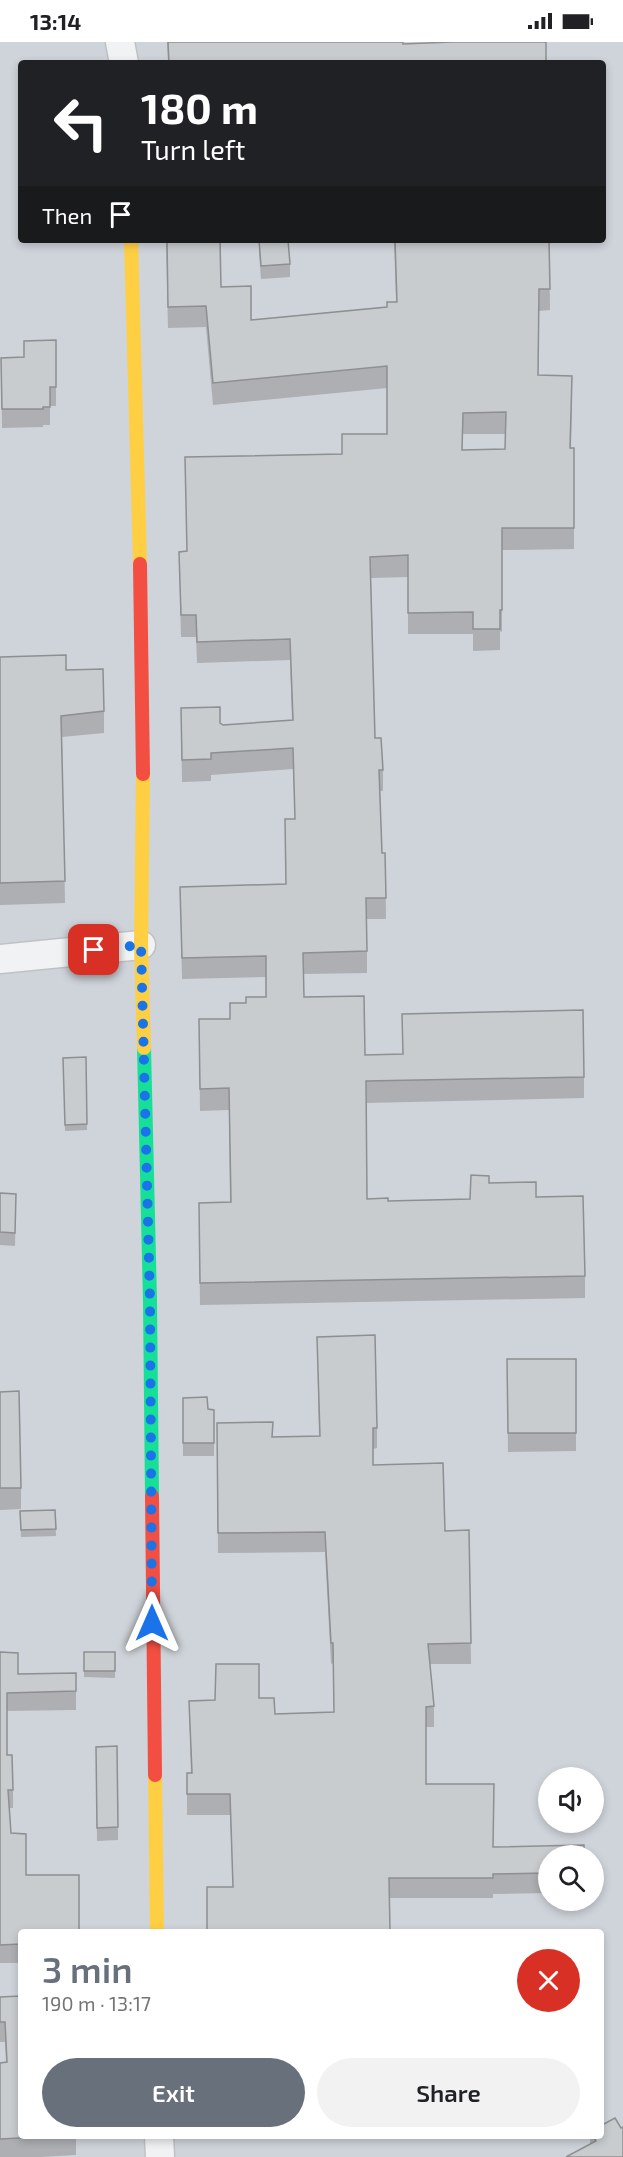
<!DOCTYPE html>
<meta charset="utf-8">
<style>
:root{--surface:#fff;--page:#f2f2f2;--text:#202124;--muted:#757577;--accent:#68717b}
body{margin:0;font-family:"Exo 2",sans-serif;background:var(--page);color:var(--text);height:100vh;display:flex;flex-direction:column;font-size:22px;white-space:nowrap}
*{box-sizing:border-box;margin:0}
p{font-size:20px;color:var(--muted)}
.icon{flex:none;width:33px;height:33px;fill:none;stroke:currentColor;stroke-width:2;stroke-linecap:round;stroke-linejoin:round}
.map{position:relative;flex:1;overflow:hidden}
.drawer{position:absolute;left:18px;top:1887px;width:586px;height:210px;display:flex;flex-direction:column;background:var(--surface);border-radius:6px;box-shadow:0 3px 9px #0003}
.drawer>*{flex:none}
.top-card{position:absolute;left:18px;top:18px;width:588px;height:183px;border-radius:6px;box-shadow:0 3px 9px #0003;background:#202124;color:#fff;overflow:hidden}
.controls{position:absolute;left:538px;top:1725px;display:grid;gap:12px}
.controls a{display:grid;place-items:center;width:66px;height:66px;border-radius:50%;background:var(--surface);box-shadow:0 3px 9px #0003;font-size:30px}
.pin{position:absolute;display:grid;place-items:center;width:51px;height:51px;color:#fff;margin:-26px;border-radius:12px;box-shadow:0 3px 9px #0006}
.me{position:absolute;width:66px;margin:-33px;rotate:0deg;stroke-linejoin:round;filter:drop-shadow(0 0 4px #0008)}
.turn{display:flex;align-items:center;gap:21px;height:126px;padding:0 24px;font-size:27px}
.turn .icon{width:78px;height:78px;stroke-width:2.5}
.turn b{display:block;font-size:42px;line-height:51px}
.then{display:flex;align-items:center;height:57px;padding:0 24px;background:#0003;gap:12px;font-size:22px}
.round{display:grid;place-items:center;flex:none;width:63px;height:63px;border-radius:32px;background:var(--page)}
.head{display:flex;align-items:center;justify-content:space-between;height:102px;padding:0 24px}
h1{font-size:36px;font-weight:600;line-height:45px;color:var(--accent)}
.button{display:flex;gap:12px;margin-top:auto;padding:12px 24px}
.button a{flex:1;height:69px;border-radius:36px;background:var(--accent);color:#fff;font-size:24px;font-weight:600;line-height:69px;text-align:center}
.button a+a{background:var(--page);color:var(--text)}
.status{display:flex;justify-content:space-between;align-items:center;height:42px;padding:0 30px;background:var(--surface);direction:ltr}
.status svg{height:16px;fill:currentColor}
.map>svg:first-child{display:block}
</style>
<div class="status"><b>13:14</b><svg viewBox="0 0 49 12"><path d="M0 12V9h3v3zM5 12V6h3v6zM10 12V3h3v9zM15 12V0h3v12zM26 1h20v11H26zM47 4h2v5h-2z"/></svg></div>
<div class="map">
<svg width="623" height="2115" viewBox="0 0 623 2115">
<rect width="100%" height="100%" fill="#e1e4e7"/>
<path fill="#cfd4da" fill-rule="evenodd" d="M0 0H623V2115H0ZM21 21H603V198H21ZM549 1736H594V1780H549ZM549 1814H594V1858H549ZM21 1890H602V2094H21Z"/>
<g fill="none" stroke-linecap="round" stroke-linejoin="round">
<g stroke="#bfc2c5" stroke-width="31">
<g id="street">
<polyline points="120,0 124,21"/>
<polyline points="0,917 141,903"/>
<polyline points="159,2094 160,2115"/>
</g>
</g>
<use href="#street" stroke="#f1f2f3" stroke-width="28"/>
<polyline stroke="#16e098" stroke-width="14" points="144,1006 150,1259 152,1454"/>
<g stroke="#ffcf43" stroke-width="14">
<polyline points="131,198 140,522"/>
<polyline points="143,732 141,903 144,1006"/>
<polyline points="155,1733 157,1890"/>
</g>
<g stroke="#f24e42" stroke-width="14">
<polyline points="140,522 143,732"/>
<polyline points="152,1454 155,1733"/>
</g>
</g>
<g fill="#adafb2" fill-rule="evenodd">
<polygon points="167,0 403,0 403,2 546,21 168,21"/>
<path d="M166 198H220L221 245 251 278 387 265 396 260 394 198H549L550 268 539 269 538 333 572 355 571 406H574V507L502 508V590L500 589V608L473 609V592H408V535L371 536 375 696 383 728V749H380L382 811H385L386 877H367V931L303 932 304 955 365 1013 584 1035V1056L366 1061 367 1157 388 1159 470 1157 489 1141 536 1155 585 1234V1256L200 1263 199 1161 230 1160 229 1068 200 1069 199 977H230L246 961 266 955V935L182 937 180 845 286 842 295 777 293 727 211 733V739L182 740 181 666 223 683 292 678 290 618 197 621 196 595H181L179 510 186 509 342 412 387 392V346L213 363 206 285 168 286ZM463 392H505V407L462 408Z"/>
<polygon points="259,198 290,222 290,235 261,237 259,210"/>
<polygon points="56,298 56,364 50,364 50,383 43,383 43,385 2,386 1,316 24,315"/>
<polygon points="0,615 66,628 104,669 104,691 62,695 65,861 0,863"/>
<polygon points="86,1015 87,1088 65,1089 63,1016"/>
<polygon points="0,1151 16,1152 15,1204 0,1203"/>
<polygon points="317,1295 377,1386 377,1406 373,1407 373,1423 445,1489 469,1488 471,1622 430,1622 434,1664 434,1685 426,1685 426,1742 493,1805 549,1814 549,1851 493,1852 493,1856 389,1856 233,1845 230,1773 187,1773 187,1731 191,1731 189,1659 259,1656 275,1672 334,1670 333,1621 331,1622 325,1510 218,1511 217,1381 273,1395 319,1394"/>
<polygon points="507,1317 576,1317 576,1409 508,1410"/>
<polygon points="0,1350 21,1446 21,1467 0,1468"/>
<polygon points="183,1356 208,1367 214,1368 214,1414 183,1414"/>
<polygon points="55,1468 56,1494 21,1495 20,1469"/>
<polygon points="0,1610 18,1632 76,1631 76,1668 7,1669 7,1713 13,1748 13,1766 9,1766 11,1791 21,1890 21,1921 0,1921"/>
<polygon points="84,1610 115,1610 115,1636 84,1635"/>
<polygon points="117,1704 118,1798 97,1799 96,1705"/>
<polygon points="21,1954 21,2094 76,2094 76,2113 40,2115 0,2115 0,2021 6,2020 5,2000 0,2000 0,1955"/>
<polygon points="621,2086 590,2102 590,2094 602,2094"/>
</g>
<g fill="#c9cccf" stroke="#8d8f91" stroke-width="1.5" fill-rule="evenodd">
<polygon points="168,0 403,0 403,2 451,0 546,0 546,21 169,21"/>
<path d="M167 198H220L221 245 251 244V278L387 265V260H397L395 198H549L550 247H539L538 333 572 334 570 406H574V486H502V568H500V587H473V570L408 571V513L370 515 375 696H381L383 728H379L382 811H385L386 856H366L367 909 303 911 304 955 364 954 365 1013 403 1012 402 972 583 968 584 1035 366 1039 367 1157 388 1156V1159L470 1157 471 1133 489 1134V1141L536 1140V1155L583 1154 585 1234 200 1241 199 1161 231 1160 229 1046 200 1047 199 977H230V961H246V955H266V914L182 916 180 845 286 842 285 777H295L293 706 211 711V717L182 718 181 666 220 665V681L223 683 293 678 290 597 197 600 196 573H181L179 510 187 509 185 415 342 412V392H387V324L213 341 206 264 168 265ZM506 370 505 407 462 408 463 371Z"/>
<polygon points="259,198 288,198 290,222 261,224"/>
<polygon points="56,298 56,345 50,345 50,365 43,365 43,367 2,367 1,316 24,315 24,299"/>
<polygon points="66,613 66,628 103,627 104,669 61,674 65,839 0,841 0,615"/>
<polygon points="86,1015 87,1082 65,1083 63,1016"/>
<polygon points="0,1151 16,1152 15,1191 0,1190"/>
<polygon points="375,1293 377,1386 373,1386 373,1423 443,1421 445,1489 469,1488 471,1601 428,1602 434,1664 426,1665 426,1742 494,1742 493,1805 584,1803 584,1814 549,1814 549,1831 493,1832 493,1836 389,1836 390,1890 207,1890 207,1845 233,1845 230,1752 187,1752 187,1731 192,1731 189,1659 215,1658 216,1622 259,1622 259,1656 274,1656 275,1672 334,1670 333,1601 331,1601 325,1490 218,1491 217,1381 273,1380 272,1395 320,1394 317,1295"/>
<polygon points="507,1317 576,1317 576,1391 508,1391"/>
<polygon points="19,1349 21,1446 0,1446 0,1350"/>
<polygon points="207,1355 208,1367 214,1368 214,1401 183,1401 183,1356"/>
<polygon points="55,1468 56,1487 21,1488 20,1469"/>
<polygon points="0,1610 18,1611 18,1632 76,1631 76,1649 7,1651 7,1713 12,1713 13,1748 8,1748 11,1791 26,1792 26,1833 79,1833 79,1890 21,1890 21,1902 0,1903"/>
<rect x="84" y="1610" width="31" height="19"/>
<polygon points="117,1704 118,1785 97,1786 96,1705"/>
<polygon points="21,1954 21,2094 58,2094 0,2097 0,2021 7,2020 5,1980 0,1980 0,1955"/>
<polygon points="615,2076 621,2086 623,2085 623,2115 566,2115 596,2099 593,2094 602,2094 602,2083"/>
</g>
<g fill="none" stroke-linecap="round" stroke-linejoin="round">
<polyline stroke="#1a73e8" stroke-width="10" stroke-dasharray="0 18" points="94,908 141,903 150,1259 152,1581"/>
</g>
</svg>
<div class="controls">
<a><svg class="icon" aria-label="sound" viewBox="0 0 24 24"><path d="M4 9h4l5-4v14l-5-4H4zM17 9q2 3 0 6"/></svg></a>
<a><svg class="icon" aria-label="search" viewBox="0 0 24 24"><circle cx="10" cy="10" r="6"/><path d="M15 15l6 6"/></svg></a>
</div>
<div class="pin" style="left:94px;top:908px;background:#d93025"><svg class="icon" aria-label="arrive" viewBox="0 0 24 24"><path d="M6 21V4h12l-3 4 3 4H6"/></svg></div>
<svg class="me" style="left:152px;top:1581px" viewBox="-20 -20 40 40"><path d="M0-17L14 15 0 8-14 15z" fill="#1a73e8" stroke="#fff" stroke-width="4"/></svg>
<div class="top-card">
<div class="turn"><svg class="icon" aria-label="left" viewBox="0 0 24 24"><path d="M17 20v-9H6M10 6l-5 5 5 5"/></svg><div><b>180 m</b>Turn left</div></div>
<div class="then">Then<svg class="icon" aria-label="arrive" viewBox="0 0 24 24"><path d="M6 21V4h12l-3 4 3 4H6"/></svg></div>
</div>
<section class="drawer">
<div class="head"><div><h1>3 min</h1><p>190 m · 13:17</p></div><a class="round" style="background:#d93025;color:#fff"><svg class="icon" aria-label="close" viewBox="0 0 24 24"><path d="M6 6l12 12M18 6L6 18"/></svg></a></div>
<div class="button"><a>Exit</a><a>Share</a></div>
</section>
</div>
